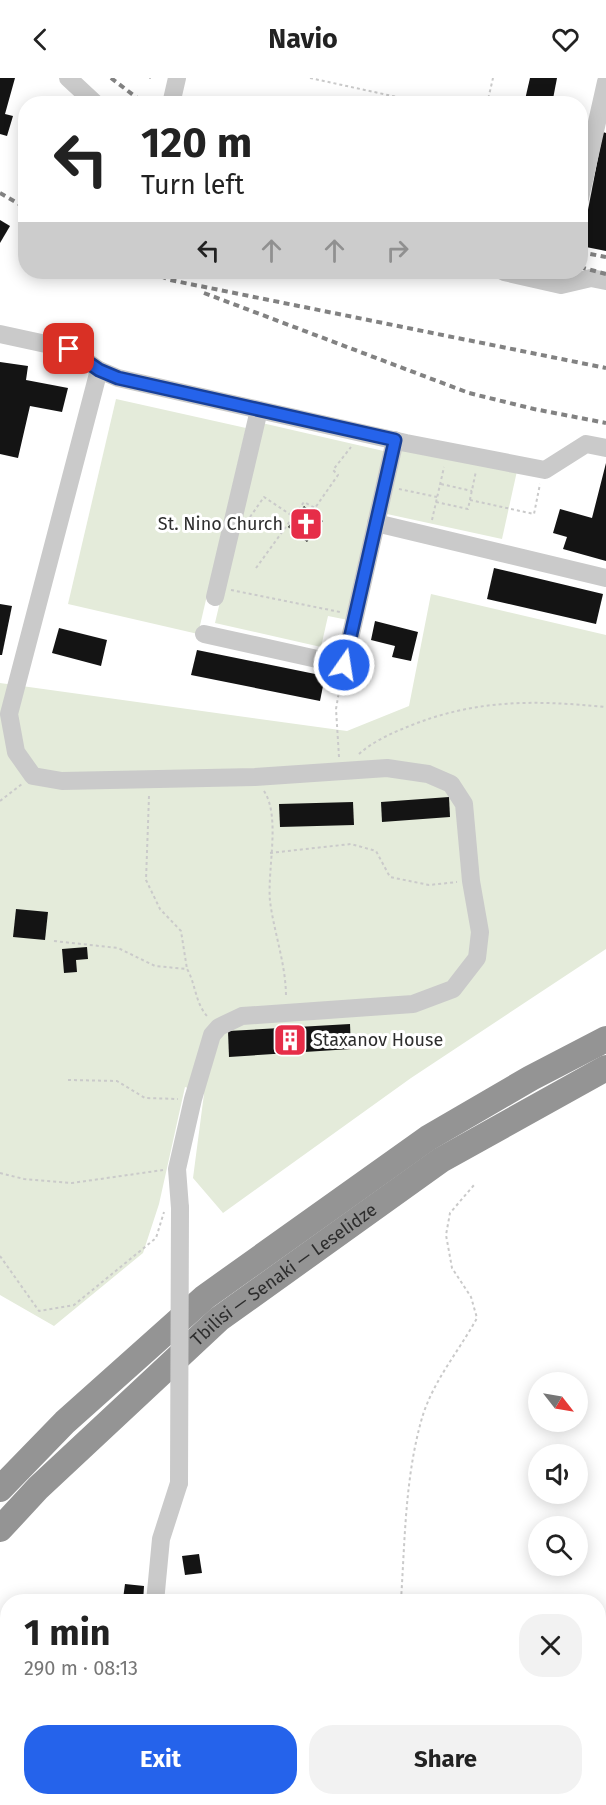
<!DOCTYPE html>
<meta charset="utf-8">
<style>
:root{--surface:#fff;--page:#f2f2f2;--text:#222;--muted:#767676;--accent:#2563eb}
body{margin:0;font-family:"Fira Sans",sans-serif;background:var(--page);color:var(--text);height:100vh;display:flex;flex-direction:column;font-size:22px;white-space:nowrap}
*{box-sizing:border-box;margin:0}
p{font-size:20px;color:var(--muted)}
.icon{flex:none;width:33px;height:33px;fill:none;stroke:currentColor;stroke-width:2;stroke-linecap:round;stroke-linejoin:round}
.map{position:relative;flex:1;overflow:hidden}
.details{position:absolute;left:0px;top:1516px;width:606px;height:212px;display:flex;flex-direction:column;background:var(--surface);border-radius:24px 24px 0 0;box-shadow:0 3px 15px #0003}
.details>*{flex:none}
.hud{position:absolute;left:18px;top:18px;width:570px;height:183px;border-radius:24px;box-shadow:0 3px 15px #0003;background:#fff;color:var(--text);overflow:hidden}
.needle{width:39px;rotate:121deg}
.controls{position:absolute;left:528px;top:1294px;display:grid;gap:12px}
.controls a{display:grid;place-items:center;width:60px;height:60px;border-radius:50%;background:var(--surface);box-shadow:0 3px 15px #0003;font-size:30px}
.pin{position:absolute;display:grid;place-items:center;width:51px;height:51px;color:#fff;margin:-26px;border-radius:12px;box-shadow:0 3px 9px #0006}
.me{position:absolute;width:66px;margin:-33px;rotate:13deg;stroke-linejoin:round;filter:drop-shadow(0 0 4px #0008)}
.turn{display:flex;align-items:center;gap:21px;height:126px;padding:0 24px;font-size:27px}
.turn .icon{width:78px;height:78px;stroke-width:2.5}
.turn b{display:block;font-size:42px;line-height:51px}
.lanes{display:flex;align-items:center;height:57px;padding:0 24px;background:#0003;justify-content:center;gap:30px;direction:ltr}
.lanes .off{opacity:.35}
.round{display:grid;place-items:center;flex:none;width:63px;height:63px;border-radius:24px;background:var(--page)}
.headline{display:flex;align-items:center;justify-content:space-between;height:102px;padding:0 24px}
h1{font-size:36px;font-weight:700;line-height:45px}
.primary-button{display:flex;gap:12px;margin-top:auto;padding:12px 24px}
.primary-button a{flex:1;height:69px;border-radius:24px;background:var(--accent);color:#fff;font-size:24px;font-weight:700;line-height:69px;text-align:center}
.primary-button a+a{background:var(--page);color:var(--text)}
header{display:flex;justify-content:space-between;align-items:center;height:78px;padding:0 24px;background:var(--surface);font-size:27px;font-weight:700}
.map>svg:first-child{display:block}
</style>
<header><svg class="icon" aria-label="back" viewBox="0 0 24 24"><path d="M15 5l-7 7 7 7"/></svg>Navio<svg class="icon" aria-label="heart" viewBox="0 0 24 24"><path d="M12 20l-8-8c-3-5 5-10 8-4 3-6 11-1 8 4z"/></svg></header>
<div class="map">
<svg width="606" height="1727" viewBox="0 0 606 1727">
<rect width="100%" height="100%" fill="#fff"/>
<g fill="#e4ebda">
<polygon points="116,321 246,350 198,556 68,526"/>
<polygon points="262,345 388,374 348,542 328,538 321,569 215,545"/>
<polygon points="402,368 517,393 502,461 387,436"/>
<polygon points="431,516 606,557 606,871 411,1000 223,1135 193,1100 204,1016 185,1009 159,1126 143,1175 54,1248 0,1217 0,605 347,653 409,628"/>
</g>
<g fill="#141414">
<polygon points="0,0 15,0 5,36 13,38 7,58 0,56"/>
<polygon points="530,0 557,0 552,26 524,26"/>
<polygon points="603,54 606,55 606,173 581,168"/>
<polygon points="0,142 10,148 0,165"/>
<polygon points="0,284 28,288 26,302 68,310 62,334 30,328 18,380 0,376"/>
<polygon points="606,385 606,483 563,471 567,459 553,455 560,431 592,440"/>
<polygon points="304,428 323,443 307,464 288,449"/>
<polygon points="494,490 603,516 596,546 487,521"/>
<polygon points="0,526 12,528 2,577 0,577"/>
<polygon points="375,543 418,554 411,583 392,579 395,568 371,562"/>
<polygon points="59,550 107,562 101,588 52,575"/>
<polygon points="197,572 325,598 320,623 191,597"/>
<polygon points="449,719 450,739 382,744 381,724"/>
<polygon points="353,724 354,747 280,749 279,726"/>
<polygon points="16,831 48,834 45,862 13,859"/>
<polygon points="87,869 88,881 76,882 77,894 64,895 62,871"/>
<polygon points="350,946 351,971 229,979 228,953"/>
<polygon points="199,1476 202,1495 185,1497 182,1478"/>
<polygon points="125,1506 144,1508 143,1524 127,1524 127,1521 123,1521"/>
<polygon points="0,1665 7,1684 0,1686"/>
<polygon points="8,1697 8,1720 0,1725 0,1702"/>
<polygon points="191,1720 210,1720 216,1727 184,1727"/>
</g>
<g fill="none" stroke-linecap="round" stroke-linejoin="round">
<g stroke="#cacaca" stroke-width="2" stroke-dasharray="3 3" stroke-linecap="butt">
<polyline points="149,0 151,0"/>
<polyline points="310,0 429,26"/>
<polyline points="487,26 493,0"/>
<polyline points="441,406 472,413"/>
<polyline points="399,411 437,419"/>
<polyline points="470,422 534,436 540,406"/>
<polyline points="436,424 468,431 476,393"/>
<polyline points="250,439 264,419 294,439"/>
<polyline points="432,442 444,389"/>
<polyline points="256,490 304,424 315,430 338,397 333,392 351,369"/>
<polyline points="231,512 340,534"/>
<path d="M359 676C372 664 392 655 407 649 475 621 534 622 606 629"/>
<polyline points="339,679 336,631 341,602"/>
<path d="M264 713C281 739 267 792 270 823 274 855 286 886 286 919"/>
<polyline points="149,718 146,802 160,831 181,853 187,891"/>
<polyline points="0,723 22,706"/>
<polyline points="270,775 351,766 376,773 390,799 429,807 457,804"/>
<path d="M54 863 118 870 155 888 187 891C196 906 195 926 208 939"/>
<polyline points="68,1002 117,1003 145,1020 178,1021"/>
<polyline points="0,1095 24,1101 72,1105 163,1092"/>
<polyline points="0,1178 39,1233 74,1227 156,1160 164,1134"/>
<path d="M401 1522C405 1462 405 1399 422 1340 433 1303 459 1273 477 1240L471 1219 452 1190 446 1157 450 1135 474 1107"/>
</g>
<g stroke="#cacaca" stroke-width="18">
<polyline points="68,0 96,26"/>
<polyline points="171,26 177,0"/>
<polyline points="580,120 606,4"/>
<polyline points="504,194 561,207 591,200 606,203"/>
<polyline points="0,256 69,271 99,292 118,300 406,365 545,392 586,366 606,370"/>
<polyline points="99,292 9,636 16,674 33,698 62,703 255,699 387,690 428,696 451,706 464,726 471,803 480,854 477,880 453,911 413,926 242,938 219,949 212,957 193,1021 177,1091 180,1130"/>
<polyline points="376,445 606,500"/>
<polyline points="215,519 259,332"/>
<polyline points="204,556 344,587 395,362"/>
<polyline points="155,1524 161,1461 179,1405"/>
<polyline points="155,1720 155,1727"/>
</g>
<g stroke="#949494" stroke-width="26">
<polyline points="0,1411 65,1344 205,1219 428,1060 531,1000 606,961"/>
<path id="s1" d="M0 1451 38 1410 219 1241 441 1082 606 990"/>
</g>
<g stroke="#828282" stroke-width="4" stroke-dasharray="6 4.5" stroke-linecap="butt">
<polyline points="111,0 145,26"/>
<polyline points="0,115 26,130"/>
<polyline points="580,174 606,179"/>
<polyline points="580,189 606,196"/>
<polyline points="151,194 170,202 606,290"/>
<polyline points="204,215 469,315 534,331 606,345"/>
</g>
<polyline stroke="#cacaca" stroke-width="18" points="179,1405 180,1130"/>
</g>
<g fill="none" stroke-linecap="round" stroke-linejoin="round">
<g stroke="#184099" stroke-width="15">
<polyline id="route" points="69,271 99,292 118,300 395,362 344,587"/>
</g>
<use href="#route" stroke="#2563eb" stroke-width="10"/>
</g>
<defs>
<g id="church-square" transform="scale(1.725)"><rect x="-9" y="-9" width="18" height="18" rx="4" fill="#e62d48" stroke="#fff"/><path d="M-1.2-6h2.4v3.5h3.3v2.4h-3.3V6h-2.4V-.1h-3.3v-2.4h3.3Z" fill="#fff"/></g>
<g id="building-square" transform="scale(1.725)"><rect x="-9" y="-9" width="18" height="18" rx="4" fill="#e62d48" stroke="#fff"/><path d="M-4-6H4V6H1V3H-1V6H-4ZM-2.5-4.3h1.7v1.8h-1.7ZM.8-4.3h1.7v1.8H.8ZM-2.5-1h1.7V.8h-1.7ZM.8-1h1.7V.8H.8Z" fill="#fff"/></g>
</defs>
<g fill-rule="evenodd">
<use href="#church-square" x="306" y="446"/>
<use href="#building-square" x="290" y="962"/>
</g>
<g text-anchor="middle" stroke-width="6" stroke-linejoin="round" paint-order="stroke">
<g font-size="18" fill="#2d2d2d" stroke="#fff" text-anchor="end">
<text x="283" y="452">St. Nino Church</text>
<text x="313" y="968" text-anchor="start">Staxanov House</text>
</g>
<g font-size="18" fill="#2d2d2d" stroke="#fff">
<text dy="6" stroke="none"><textPath href="#s1" startOffset="382">Tbilisi — Senaki — Leselidze</textPath></text>
</g>
</g>
</svg>
<div class="controls">
<a><svg class="needle" viewBox="-14 -14 28 28"><path d="M0-13l5 13h-10z" fill="#e53935"/><path d="M0 13l5-13h-10z" fill="#767676"/></svg></a>
<a><svg class="icon" aria-label="sound" viewBox="0 0 24 24"><path d="M4 9h4l5-4v14l-5-4H4zM17 9q2 3 0 6"/></svg></a>
<a><svg class="icon" aria-label="search" viewBox="0 0 24 24"><circle cx="10" cy="10" r="6"/><path d="M15 15l6 6"/></svg></a>
</div>
<div class="pin" style="left:69px;top:271px;background:#d93025"><svg class="icon" aria-label="arrive" viewBox="0 0 24 24"><path d="M6 21V4h12l-3 4 3 4H6"/></svg></div>
<svg class="me" style="left:344px;top:587px" viewBox="-20 -20 40 40"><circle r="17" fill="#2563eb" stroke="#fff" stroke-width="3"/><path d="M0-11L8 9 0 5-8 9z" fill="#fff"/></svg>
<div class="hud">
<div class="turn"><svg class="icon" aria-label="left" viewBox="0 0 24 24"><path d="M17 20v-9H6M10 6l-5 5 5 5"/></svg><div><b>120 m</b>Turn left</div></div>
<div class="lanes"><svg class="icon" aria-label="left" viewBox="0 0 24 24"><path d="M17 20v-9H6M10 6l-5 5 5 5"/></svg><svg class="icon off" aria-label="ahead" viewBox="0 0 24 24"><path d="M12 20V5M6 11l6-6 6 6"/></svg><svg class="icon off" aria-label="ahead" viewBox="0 0 24 24"><path d="M12 20V5M6 11l6-6 6 6"/></svg><svg class="icon off" aria-label="right" viewBox="0 0 24 24"><path d="M7 20v-9h11M14 6l5 5-5 5"/></svg></div>
</div>
<section class="details">
<div class="headline"><div><h1>1 min</h1><p>290 m · 08:13</p></div><a class="round"><svg class="icon" aria-label="close" viewBox="0 0 24 24"><path d="M6 6l12 12M18 6L6 18"/></svg></a></div>
<div class="primary-button"><a>Exit</a><a>Share</a></div>
</section>
</div>
